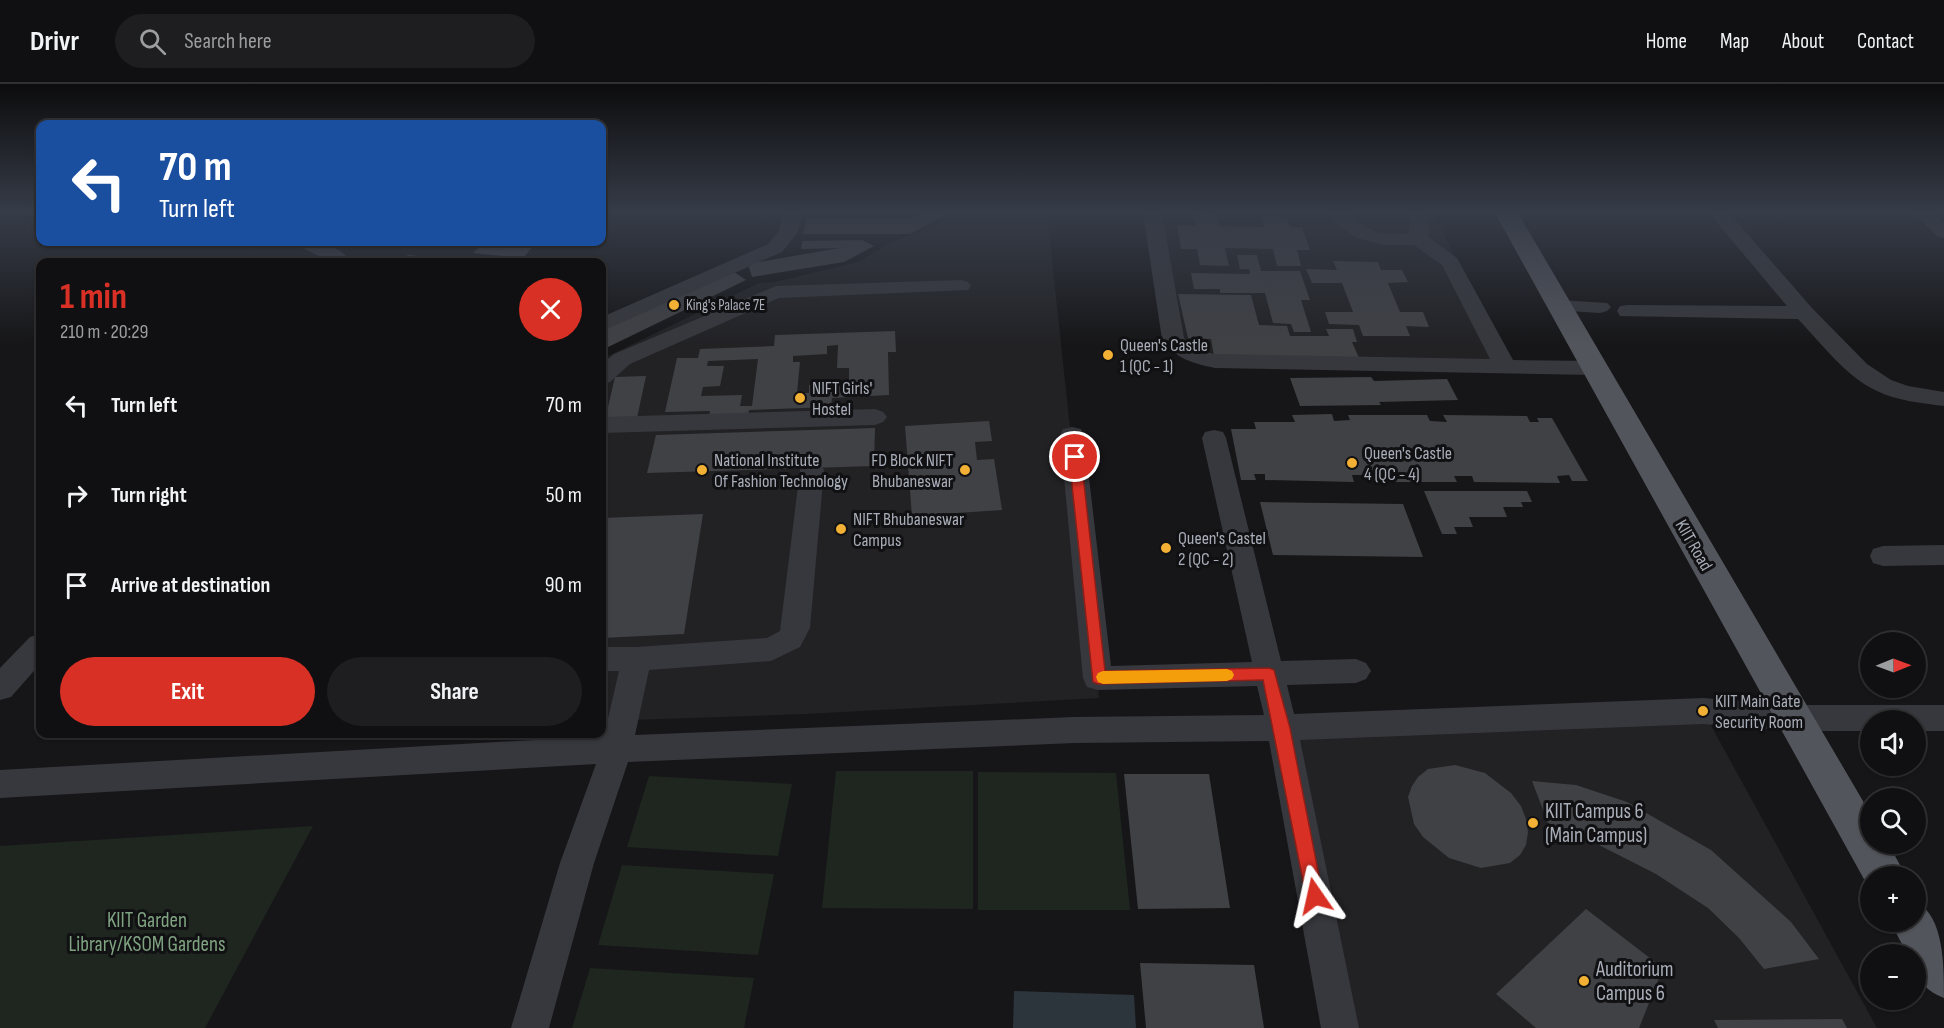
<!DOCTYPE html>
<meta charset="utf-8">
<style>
:root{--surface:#101012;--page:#1e1e20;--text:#f1f3f6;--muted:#9c9d9f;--line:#303032;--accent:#d93025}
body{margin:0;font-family:"Sofia Sans Condensed",sans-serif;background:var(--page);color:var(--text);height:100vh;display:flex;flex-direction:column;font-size:22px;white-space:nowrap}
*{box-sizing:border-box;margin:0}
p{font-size:20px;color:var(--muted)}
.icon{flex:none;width:33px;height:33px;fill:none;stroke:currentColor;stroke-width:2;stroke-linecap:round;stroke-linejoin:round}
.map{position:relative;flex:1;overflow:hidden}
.sheet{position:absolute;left:36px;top:174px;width:570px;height:480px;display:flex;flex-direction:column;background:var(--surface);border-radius:12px;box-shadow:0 2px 4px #0004,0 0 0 2px var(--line)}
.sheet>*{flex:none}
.top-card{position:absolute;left:36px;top:36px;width:570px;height:126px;border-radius:12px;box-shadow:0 2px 4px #0004,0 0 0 2px var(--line);background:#1a4fa0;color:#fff;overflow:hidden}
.needle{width:39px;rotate:89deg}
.fabs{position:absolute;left:1860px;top:548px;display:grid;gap:12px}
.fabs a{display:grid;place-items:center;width:66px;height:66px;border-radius:50%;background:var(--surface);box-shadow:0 2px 4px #0004,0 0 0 2px var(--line);font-size:30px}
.pin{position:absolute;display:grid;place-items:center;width:51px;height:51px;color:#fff;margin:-26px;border:3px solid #fff;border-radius:50%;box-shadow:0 2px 6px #0007}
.me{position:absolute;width:66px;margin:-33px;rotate:349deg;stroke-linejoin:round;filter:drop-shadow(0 0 4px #0008)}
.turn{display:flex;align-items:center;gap:21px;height:126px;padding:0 24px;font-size:27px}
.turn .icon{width:78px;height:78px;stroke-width:2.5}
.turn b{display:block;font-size:42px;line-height:51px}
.round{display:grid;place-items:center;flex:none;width:63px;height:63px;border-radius:32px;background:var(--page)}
.overview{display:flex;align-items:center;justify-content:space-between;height:102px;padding:0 24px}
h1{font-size:36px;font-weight:700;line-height:45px;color:var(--accent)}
.cta{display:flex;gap:12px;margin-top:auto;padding:12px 24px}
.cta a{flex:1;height:69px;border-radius:36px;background:var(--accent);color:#fff;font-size:24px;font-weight:700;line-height:69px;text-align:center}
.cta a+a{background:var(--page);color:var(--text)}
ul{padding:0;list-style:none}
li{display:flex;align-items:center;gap:18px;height:90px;padding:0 24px}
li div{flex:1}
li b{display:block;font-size:22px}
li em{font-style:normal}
header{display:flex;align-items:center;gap:36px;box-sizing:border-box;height:84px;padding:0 30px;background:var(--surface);border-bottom:2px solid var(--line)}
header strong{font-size:28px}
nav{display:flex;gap:33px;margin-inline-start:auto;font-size:21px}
.search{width:420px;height:54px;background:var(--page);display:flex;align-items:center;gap:15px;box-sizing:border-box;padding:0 21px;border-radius:33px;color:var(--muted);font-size:22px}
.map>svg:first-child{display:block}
</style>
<header>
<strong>Drivr</strong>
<div class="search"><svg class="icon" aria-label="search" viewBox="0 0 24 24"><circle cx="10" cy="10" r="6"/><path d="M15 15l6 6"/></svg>Search here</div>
<nav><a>Home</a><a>Map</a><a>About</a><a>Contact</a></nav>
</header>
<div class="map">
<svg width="1944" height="944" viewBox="0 0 1944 944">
<rect width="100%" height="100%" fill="#161618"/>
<g fill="#222225">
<polygon points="954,129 1047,129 1099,614 806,630 602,637 602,275 759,199 775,198 858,178 889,159 919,148"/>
<polygon points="1152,129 1434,129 1505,282 1215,277 1182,267"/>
<polygon points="1703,627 1877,944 1340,944 1282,644"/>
</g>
<g fill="#1e261f">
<polygon points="836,687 973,687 973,825 822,824"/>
<polygon points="978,688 1116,689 1130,826 978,826"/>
<polygon points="649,692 792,700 778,772 627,763"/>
<polygon points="313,742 205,944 0,944 0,762"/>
<polygon points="622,781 774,790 758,871 598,861"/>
<polygon points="590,884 754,894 744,944 572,944"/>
</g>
<polygon fill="#2c353c" points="1014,907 1134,911 1136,944 1013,944"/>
<g fill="#404145" fill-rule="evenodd">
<polygon points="920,129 949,129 910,150 803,150 807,134 912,134"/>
<polygon points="1193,129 1216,130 1219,142 1264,143 1262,133 1286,133 1290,143 1302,143 1310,166 1297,166 1301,182 1277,182 1273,165 1225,164 1229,182 1200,181 1197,165 1181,165 1177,141 1195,142"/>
<polygon points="862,156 874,162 844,178 752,193 748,180 839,164 801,165 802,157"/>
<polygon points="484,158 537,158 523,174 473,169"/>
<polygon points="409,171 437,174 433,178 387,178"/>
<polygon points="1237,171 1257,171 1261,187 1300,187 1310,216 1301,216 1311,248 1294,248 1291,240 1273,239 1265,209 1220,209 1220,205 1194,205 1191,189 1250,190 1249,185 1240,185"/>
<polygon points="1333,177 1378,178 1381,186 1402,186 1408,198 1388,199 1400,228 1423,228 1429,243 1406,242 1410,252 1363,252 1359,241 1329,240 1325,228 1353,228 1342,199 1312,199 1306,185 1337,186"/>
<polygon points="730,185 746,196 602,266 602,246"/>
<polygon points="1178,210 1251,211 1259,241 1287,242 1290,252 1329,252 1326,245 1353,245 1357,258 1352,258 1359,274 1214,272 1211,255 1188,254"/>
<path d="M895 247 896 268H888L889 311 832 314 831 323 749 326 748 331 709 333 710 327 665 328 677 274H698L700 265 774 262 775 251ZM838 261 837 284H849V299L809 301V309H797L800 278H793V272L827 270V262ZM758 275 752 322H740L742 311 701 312 703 303 720 302 724 282H707L708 277Z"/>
<polygon points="646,292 637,334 605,336 615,293"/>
<polygon points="1371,293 1374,297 1447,295 1458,316 1379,318 1381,321 1300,322 1290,294"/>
<polygon points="1332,330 1334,337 1350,336 1348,331 1427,331 1430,337 1447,338 1443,331 1527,332 1530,338 1539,338 1537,334 1552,334 1588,397 1572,397 1569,391 1557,392 1560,399 1474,398 1472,392 1454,392 1457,398 1370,398 1368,391 1352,391 1354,398 1265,396 1265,390 1254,390 1256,396 1241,396 1231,345 1256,345 1254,338 1295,338 1292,331"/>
<polygon points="989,337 992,357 975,358 977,376 994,375 1002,426 912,432 905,342"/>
<polygon points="875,344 874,382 647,389 656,351"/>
<polygon points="1424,407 1527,407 1532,418 1521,418 1523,423 1503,423 1507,433 1469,433 1473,443 1454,443 1457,450 1442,450"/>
<polygon points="1260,418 1403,420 1423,473 1273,471"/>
<polygon points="703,430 684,550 602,554 602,434"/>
<polygon points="1455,681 1485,689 1511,709 1521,722 1526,735 1528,748 1526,761 1520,771 1510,779 1481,784 1449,774 1423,753 1414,740 1408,713 1412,702 1418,693 1428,685"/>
<polygon points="1124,690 1209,690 1230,824 1138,825"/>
<polygon points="1532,697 1576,701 1627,718 1711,766 1791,838 1819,875 1764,885 1739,854 1708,824 1656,790 1587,755 1548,739"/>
<polygon points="1586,825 1663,884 1639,944 1536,944 1496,910"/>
<polygon points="1140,879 1254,881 1264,944 1146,944"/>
<polygon points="1842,935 1847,944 1718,944 1714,936"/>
</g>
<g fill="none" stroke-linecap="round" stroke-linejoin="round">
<g fill="#37383d" fill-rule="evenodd">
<polygon points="783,129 802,129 798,148 782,168 602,247 602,233 768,160 779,147"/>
<path d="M1143 129H1162L1184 254C1193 265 1202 268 1215 270L1490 275 1442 181 1414 161H1384L1357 154 1339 142 1328 129H1348L1362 140 1379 149 1409 150 1410 138 1405 129H1424L1429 141 1428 153 1457 174 1513 276 1595 277 1603 279 1606 284 1603 289 1595 291 1215 284C1192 279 1176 275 1162 255Z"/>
<path d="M1709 129H1729L1812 224 1867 280 1891 296 1908 302 1944 308V322C1921 319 1898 317 1877 307 1845 292 1822 260 1798 235L1620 232 1617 227 1620 222 1628 221 1787 222Z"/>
<polygon points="1913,129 1934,129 1944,138 1944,154 1937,152"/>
<path d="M296 158C316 156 339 160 351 178H330L299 162Z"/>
<polygon points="961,196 968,198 971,202 968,206 779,214 630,280 610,298 602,300 602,280 614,270 776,202"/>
<polygon points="1560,216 1607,219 1611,223 1607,227 1600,229 1553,226 1549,222 1553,218"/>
<polygon points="875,325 883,328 887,333 883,338 875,341 602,349 602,333"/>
<polygon points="1072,343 1081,345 1084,351 1111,582 1252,578 1202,354 1205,348 1214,346 1223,348 1226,354 1281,577 1356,575 1366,579 1371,587 1366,595 1356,599 1287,601 1294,630 1703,614 1793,621 1944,621 1944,647 1916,647 1916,636 1870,636 1870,647 1793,647 1703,640 1300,656 1359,944 1321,944 1269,657 1074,659 628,678 594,779 549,944 511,944 560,779 596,680 0,714 0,686 604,652 619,587 602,587 602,563 636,563 767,554 780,547 800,386 803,380 812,378 821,380 824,386 810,544 800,563 771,577 649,586 635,651 1074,633 1264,631 1257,602 1098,606 1087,603 1083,594 1060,351 1063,345"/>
<polygon points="1944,461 1944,481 1883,482 1873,479 1870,472 1873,465 1883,462"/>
<polygon points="40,550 40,580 11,613 0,616 0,584 30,553"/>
</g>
<g fill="#53555c" fill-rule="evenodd">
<polygon points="1495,129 1518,129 1870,729 1870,759 1888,759 1906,792 1870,792 1870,806"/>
<path d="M1916 818C1944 832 1944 881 1944 914 1922 905 1916 894 1916 870H1907L1890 837H1916Z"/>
</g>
</g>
<linearGradient id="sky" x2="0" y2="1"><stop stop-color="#0c0c0d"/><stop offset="0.49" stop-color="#363c48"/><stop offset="1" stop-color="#363c48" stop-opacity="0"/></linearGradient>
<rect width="1944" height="261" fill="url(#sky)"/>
<polygon fill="#d93025" stroke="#8d1f18" stroke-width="1.5" points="1075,369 1081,373 1105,587 1269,584 1274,586 1290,644 1323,812 1321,818 1315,821 1308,818 1306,812 1263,596 1098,600 1093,598 1069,373"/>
<polygon fill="#f59e0b" points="1227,585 1232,587 1234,591 1232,595 1227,597 1103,600 1098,598 1096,593 1098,589 1103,587"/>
<g fill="#f2b134" stroke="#111113" stroke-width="2">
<circle cx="674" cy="221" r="6"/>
<circle cx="1108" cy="271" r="6"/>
<circle cx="800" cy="314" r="6"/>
<circle cx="1352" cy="379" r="6"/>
<circle cx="702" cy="386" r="6"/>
<circle cx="965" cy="386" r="6"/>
<circle cx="841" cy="445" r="6"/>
<circle cx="1166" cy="464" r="6"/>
<circle cx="1703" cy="627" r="6"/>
<circle cx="1533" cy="739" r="6"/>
<circle cx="1584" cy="897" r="6"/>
</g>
<g text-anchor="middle" stroke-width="6" stroke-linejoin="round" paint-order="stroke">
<g font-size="15" fill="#a8adb8" stroke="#111113" text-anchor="start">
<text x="686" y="226">King's Palace 7E</text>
</g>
<g font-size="18" fill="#a8adb8" stroke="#111113" text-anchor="start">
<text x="1120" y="267">Queen's Castle<tspan x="1120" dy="21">1 (QC - 1)</tspan></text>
<text x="812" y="310">NIFT Girls'<tspan x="812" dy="21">Hostel</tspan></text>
<text x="1364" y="375">Queen's Castle<tspan x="1364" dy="21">4 (QC - 4)</tspan></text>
<text x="714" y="382">National Institute<tspan x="714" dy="21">Of Fashion Technology</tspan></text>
<text x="953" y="382" text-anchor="end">FD Block NIFT<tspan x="953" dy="21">Bhubaneswar</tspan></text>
<text x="853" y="441">NIFT Bhubaneswar<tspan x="853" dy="21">Campus</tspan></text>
<text x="1178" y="460">Queen's Castel<tspan x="1178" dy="21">2 (QC - 2)</tspan></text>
<text x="1715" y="623">KIIT Main Gate<tspan x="1715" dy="21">Security Room</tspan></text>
</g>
<g font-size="18" fill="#a8adb8" stroke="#111113">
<text transform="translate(1694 461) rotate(60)" y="6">KIIT Road</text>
</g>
<g font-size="21" fill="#a8adb8" stroke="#111113" text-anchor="start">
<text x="1545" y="734">KIIT Campus 6<tspan x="1545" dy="24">(Main Campus)</tspan></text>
<text x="1596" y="892">Auditorium<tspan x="1596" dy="24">Campus 6</tspan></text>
</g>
<g font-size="21" fill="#7fa381" stroke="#111113">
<text x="147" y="843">KIIT Garden<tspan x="147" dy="24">Library/KSOM Gardens</tspan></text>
</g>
</g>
</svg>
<div class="fabs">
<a><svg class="needle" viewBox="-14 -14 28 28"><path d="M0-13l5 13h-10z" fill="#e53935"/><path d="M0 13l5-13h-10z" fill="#9c9d9f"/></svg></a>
<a><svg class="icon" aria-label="sound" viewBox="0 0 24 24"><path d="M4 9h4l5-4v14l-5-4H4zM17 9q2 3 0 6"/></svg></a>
<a><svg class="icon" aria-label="search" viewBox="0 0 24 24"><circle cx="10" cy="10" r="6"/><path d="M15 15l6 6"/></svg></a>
<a>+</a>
<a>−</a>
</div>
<div class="pin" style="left:1075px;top:373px;background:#d93025"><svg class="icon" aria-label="arrive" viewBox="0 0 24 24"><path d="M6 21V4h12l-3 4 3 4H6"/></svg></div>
<svg class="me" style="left:1315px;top:812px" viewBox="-20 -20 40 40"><path d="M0-17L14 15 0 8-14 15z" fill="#d93025" stroke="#fff" stroke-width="4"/></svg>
<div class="top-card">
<div class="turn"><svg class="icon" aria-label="left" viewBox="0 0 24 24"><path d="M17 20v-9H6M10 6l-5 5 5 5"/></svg><div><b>70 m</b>Turn left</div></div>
</div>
<section class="sheet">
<div class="overview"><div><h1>1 min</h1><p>210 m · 20:29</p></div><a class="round" style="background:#d93025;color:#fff"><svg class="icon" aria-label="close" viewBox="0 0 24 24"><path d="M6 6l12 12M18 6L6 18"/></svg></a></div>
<ul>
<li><svg class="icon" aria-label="left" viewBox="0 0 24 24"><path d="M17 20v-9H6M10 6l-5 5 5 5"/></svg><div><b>Turn left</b></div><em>70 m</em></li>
<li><svg class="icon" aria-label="right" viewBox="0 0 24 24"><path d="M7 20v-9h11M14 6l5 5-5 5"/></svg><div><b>Turn right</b></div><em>50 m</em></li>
<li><svg class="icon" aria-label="arrive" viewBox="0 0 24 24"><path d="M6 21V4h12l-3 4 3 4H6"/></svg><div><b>Arrive at destination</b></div><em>90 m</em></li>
</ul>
<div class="cta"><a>Exit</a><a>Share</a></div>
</section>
</div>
